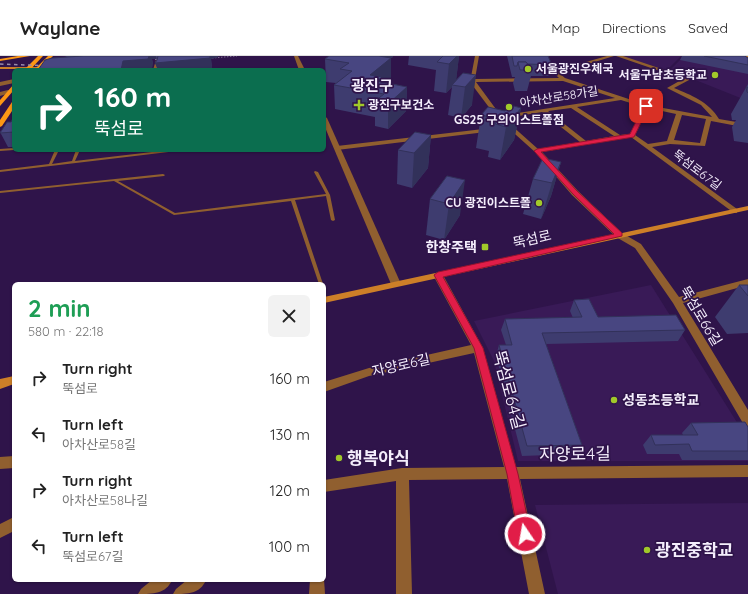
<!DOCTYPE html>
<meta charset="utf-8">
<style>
:root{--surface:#fff;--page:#f2f2f2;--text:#222;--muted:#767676;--line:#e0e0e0}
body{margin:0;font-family:Quicksand,"Noto Sans KR",sans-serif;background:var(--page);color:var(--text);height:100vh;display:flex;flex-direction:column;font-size:15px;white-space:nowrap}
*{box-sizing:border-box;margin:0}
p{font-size:13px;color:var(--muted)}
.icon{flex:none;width:22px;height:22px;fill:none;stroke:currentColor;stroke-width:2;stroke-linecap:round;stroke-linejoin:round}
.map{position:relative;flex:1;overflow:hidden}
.details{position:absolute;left:12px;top:226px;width:314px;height:300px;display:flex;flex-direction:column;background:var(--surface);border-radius:6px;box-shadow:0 1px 3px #0004}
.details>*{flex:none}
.guide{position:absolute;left:12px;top:12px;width:314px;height:84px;border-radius:6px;box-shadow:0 1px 3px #0004;background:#0b6e4f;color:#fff;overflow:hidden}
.pin{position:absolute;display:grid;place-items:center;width:34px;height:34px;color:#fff;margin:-17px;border-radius:8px;box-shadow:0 2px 6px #0006}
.me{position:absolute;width:44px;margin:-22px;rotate:348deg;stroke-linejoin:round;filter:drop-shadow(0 0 3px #0008)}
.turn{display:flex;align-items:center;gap:14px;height:84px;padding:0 16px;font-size:18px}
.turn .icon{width:52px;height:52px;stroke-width:2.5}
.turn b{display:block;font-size:28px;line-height:34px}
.round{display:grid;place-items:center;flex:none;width:42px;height:42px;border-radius:6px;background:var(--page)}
.headline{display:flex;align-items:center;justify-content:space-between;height:68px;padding:0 16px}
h1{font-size:24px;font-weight:700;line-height:30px;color:#1e9e55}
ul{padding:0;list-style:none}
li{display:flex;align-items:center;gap:12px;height:56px;padding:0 16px}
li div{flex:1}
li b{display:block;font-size:15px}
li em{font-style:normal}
header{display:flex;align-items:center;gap:24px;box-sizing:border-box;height:56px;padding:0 20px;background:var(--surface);border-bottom:1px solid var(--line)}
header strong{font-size:19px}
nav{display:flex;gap:22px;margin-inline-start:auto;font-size:14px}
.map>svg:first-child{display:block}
</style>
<header>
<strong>Waylane</strong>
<nav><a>Map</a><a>Directions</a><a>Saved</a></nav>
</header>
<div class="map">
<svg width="748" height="538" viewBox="0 0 748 538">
<rect width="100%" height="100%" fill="#2f144a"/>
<g fill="#391a57">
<polygon points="620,0 681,0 667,14"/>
<polygon points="684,0 748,4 748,45 693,23 669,15"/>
<polygon points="651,229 748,384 748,405 518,405 494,305 474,265"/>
<polygon points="748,447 748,538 558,538 535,449"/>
</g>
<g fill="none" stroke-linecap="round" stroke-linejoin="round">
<polyline stroke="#7c6a90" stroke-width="1" stroke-dasharray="1.5 1.5" stroke-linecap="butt" points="212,2 237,0"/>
<g fill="#905f2f" fill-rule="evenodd">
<polygon points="14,92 14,94 0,95 0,93"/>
<polygon points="55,94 59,94 52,108 72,105 76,94 80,94 75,105 169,94 179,94 177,95 0,116 0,114 49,108"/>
<polygon points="315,115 318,116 330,139 335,164 333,165 331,164 326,140 295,144 323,228 319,228 291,145 174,159 114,125 0,137 0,135 163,118 165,119 164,120 118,125 175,157 326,138 314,116"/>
</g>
<g fill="#905f2f" fill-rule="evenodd">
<path d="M475 0H479L475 23 559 22 553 16 554 15 607 0H614L559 17 565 22 647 49 712 61 701 49 667 32 683 23 616 0H623L689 22V24L674 32C691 39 709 46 719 63L748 68V72L711 65 705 90 670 88 652 91 737 153V157H734L631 81 542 96 578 135 622 177 641 188 679 241 748 223V229L683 247 748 354V370L744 369 673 247 635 192 616 181 572 139 535 96 497 62 470 26ZM563 25 615 42 505 59 504 60 507 62 542 56 580 86 538 93 501 60 476 26ZM621 44 643 51 630 78 620 79 577 51ZM571 52 614 80 586 85 548 55ZM648 52 676 58 667 85 648 88 635 79ZM682 59 706 63 700 87 674 84Z"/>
<polygon points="156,4 160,5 159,14 153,14"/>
<polygon points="14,23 14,27 0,30 0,26"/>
<polygon points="8,34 10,35 10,37 0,40 0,36"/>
<polygon points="492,72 494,73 494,75 337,94 334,92 337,90"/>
<polygon points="438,216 443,219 483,292 516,411 748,409 748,421 520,423 545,538 529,538 507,423 409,424 412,538 396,538 396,425 324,436 324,424 402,412 504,411 474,297 369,320 324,336 324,326 369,312 471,289 433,219"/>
<polygon points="14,400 14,412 0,413 0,401"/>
<polygon points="14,461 14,475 0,482 0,468"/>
<polygon points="324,523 325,538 309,538 310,524"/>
<path d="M152 524H172C166 538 153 538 138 538L141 533Z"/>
<path d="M187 524H206C200 538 188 538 173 538L176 533Z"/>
</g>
<g fill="#905f2f" fill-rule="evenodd">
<polygon points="294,0 298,0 305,14 299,14"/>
<polygon points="324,60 327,62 401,228 399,230 393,230 391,228 324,69"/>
</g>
<g fill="#cd7f28" fill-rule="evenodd">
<polygon points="740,0 748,0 748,2 740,1"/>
<polygon points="0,11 48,11 50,12 48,13 0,13"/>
<polygon points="748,150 748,154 324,247 324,241"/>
<polygon points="14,320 14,328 0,333 0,323"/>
</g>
<g fill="#fc9715" fill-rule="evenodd">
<polygon points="18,0 30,0 0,5 0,3"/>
<polygon points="38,0 43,0 30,14 24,14"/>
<polygon points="48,0 53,0 40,14 34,14"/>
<polygon points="14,28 14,34 0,50 0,44"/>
<polygon points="14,45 14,52 2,70 0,71 0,64 12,46"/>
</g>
<g stroke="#998aaa" stroke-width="1.5" stroke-dasharray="3.5 3.5" stroke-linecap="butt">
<polyline points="141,4 193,0"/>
<polyline points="0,8 52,10"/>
</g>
</g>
<g fill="#3e3c6f">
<polygon points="65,0 218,0 218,1 211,3 212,12 191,14 158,14 155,7 157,4 158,3 152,3 153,8 67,1"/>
<polygon points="329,0 393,0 393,1 391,2 391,25 388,27 407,31 406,55 388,73 375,70 375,61 335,53 334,29 336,27 326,26 325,3"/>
<polygon points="409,0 459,0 456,24 463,17 472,49 461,62 448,59 452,31 446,37 434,35 436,14 408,9"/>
<polygon points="507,0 548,0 552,9 549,20 531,20 527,35 515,35 513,27 515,21 512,21"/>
<polygon points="682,0 745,0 748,2 748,18 680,4"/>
<polygon points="748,28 748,87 734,85 732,71 736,64 732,64 731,58"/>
<polygon points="521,52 514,84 500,104 488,101 489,95 476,92 481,59"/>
<polygon points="14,60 14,91 8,91 0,76 11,66"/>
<polygon points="431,79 428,112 412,132 397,128 398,94"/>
<polygon points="561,106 551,140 541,163 523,158 533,123"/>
<polygon points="447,120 460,159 444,184 426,179 430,143"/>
<polygon points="739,229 748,229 748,277 727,278 715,261"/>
<polygon points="574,244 598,261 685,274 678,285 546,288 582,389 576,398 522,400 496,300 499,289 506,289 501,274 505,263 573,262 570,255"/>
<polygon points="691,367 748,371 748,404 682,404 679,398 647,398 643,389 651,379 683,379 682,377"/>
</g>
<g fill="#32315a">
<polygon points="73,0 156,0 156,3 152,3 153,8 152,14 121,14 76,9"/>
<polygon points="210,0 218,0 218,1 211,3 212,12 191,14 158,14 155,7"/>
<polygon points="367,0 393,0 393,1 391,2 391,25 382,32 370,35"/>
<polygon points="457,0 459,0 456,26 452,29 452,31 446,37 449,8"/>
<polygon points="476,19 472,49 461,62 465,31"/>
<polygon points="407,31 406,55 388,73 388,48"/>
<polygon points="521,52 514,84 500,104 506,71"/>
<polygon points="431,79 428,112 412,132 414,97"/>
<polygon points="561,106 551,140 541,163 552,127"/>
<polygon points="465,124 460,159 444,184 449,148"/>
</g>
<g fill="#484681" stroke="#32315a">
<polygon points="83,0 149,0 148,3 123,5 121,14 38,14 45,4 52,2"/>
<polygon points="158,0 210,0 210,2 155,7 157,4"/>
<polygon points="329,0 379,0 391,2 370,19 382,21 377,25 407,31 388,48 375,45 384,38 334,29 352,15 340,13 349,7 325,3"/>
<polygon points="443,0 457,0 449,8 437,6"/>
<polygon points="512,0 548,0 552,9 528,8 526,6 518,6 517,10 514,10"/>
<polygon points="704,0 745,0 748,2 748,9"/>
<polygon points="518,6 526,6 532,14 520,14"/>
<polygon points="463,17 476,19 465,31 452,29"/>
<polygon points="746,31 748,32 748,37 747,36"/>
<polygon points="510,49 521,52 506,71 495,68 499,63 481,59 488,51 505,55"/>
<polygon points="14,60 14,76 0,77 7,66 11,66"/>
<polygon points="415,76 431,79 414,97 398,94"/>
<polygon points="543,102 561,106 552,127 533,123"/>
<polygon points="447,120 465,124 449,148 430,143"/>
<polygon points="739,229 748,229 748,240"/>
<polygon points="589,243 598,261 676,259 685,274 542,277 582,389 527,390 499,289 512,289 505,263 582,261 574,244"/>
<polygon points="745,366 748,371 748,395 692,395 689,388 655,389 651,379 698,379 691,367"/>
</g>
<polygon fill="#e11d48" stroke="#92132f" points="644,49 649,50 634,81 541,96 577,135 622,177 622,180 443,221 483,292 518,418 531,478 529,483 525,484 520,483 518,478 507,418 474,292 434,219 438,216 614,178 573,138 534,95 537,93 630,78"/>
<g fill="#a1c92a" stroke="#2f144a" stroke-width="1.5">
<circle cx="528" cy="13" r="4"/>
<circle cx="715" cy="19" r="4"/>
<path d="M357 43h4v4h4v4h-4v4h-4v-4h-4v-4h4z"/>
<circle cx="509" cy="51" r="4"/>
<circle cx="539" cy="147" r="4"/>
<rect x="481" y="187" width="8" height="8" rx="2"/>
<circle cx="614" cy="344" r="4"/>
<circle cx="339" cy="402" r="4"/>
<circle cx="647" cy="494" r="4"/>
</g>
<g text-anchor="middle" stroke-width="3.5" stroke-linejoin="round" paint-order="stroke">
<g font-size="12" font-weight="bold" fill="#f4eefc" stroke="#2f144a" text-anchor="start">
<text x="536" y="17">서울광진우체국</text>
<text x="707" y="23" text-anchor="end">서울구남초등학교</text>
<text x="368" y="53">광진구보건소</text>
<text x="509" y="68" text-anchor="middle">GS25 구의이스트폴점</text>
<text x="531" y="151" text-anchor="end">CU 광진이스트폴</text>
</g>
<g font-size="12" fill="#f4eefc" stroke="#2f144a">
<text transform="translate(559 41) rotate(-9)" y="4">아차산로58가길</text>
<text transform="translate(697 114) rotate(37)" y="4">뚝섬로67길</text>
</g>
<g font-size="14" fill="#f4eefc" stroke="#2f144a">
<text transform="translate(532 183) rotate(-13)" y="5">뚝섬로</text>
<text transform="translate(701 260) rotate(59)" y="5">뚝섬로66길</text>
<text transform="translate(401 309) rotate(-13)" y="5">자양로6길</text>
</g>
<g font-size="14" font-weight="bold" fill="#f4eefc" stroke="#2f144a" text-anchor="end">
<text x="477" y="196">한창주택</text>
<text x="622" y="349" text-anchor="start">성동초등학교</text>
</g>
<g font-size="15" font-weight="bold" fill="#f4eefc" stroke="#2f144a">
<text x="372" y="35">광진구</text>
</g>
<g font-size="17" fill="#f4eefc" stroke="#2f144a">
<text transform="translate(509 334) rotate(75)" y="6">뚝섬로64길</text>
<text transform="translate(575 398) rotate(-1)" y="6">자양로4길</text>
</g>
<g font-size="17" font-weight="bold" fill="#f4eefc" stroke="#2f144a" text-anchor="start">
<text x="347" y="408">행복야식</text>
<text x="655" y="500">광진중학교</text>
</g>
</g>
</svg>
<div class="pin" style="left:646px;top:50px;background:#d93025"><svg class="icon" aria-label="arrive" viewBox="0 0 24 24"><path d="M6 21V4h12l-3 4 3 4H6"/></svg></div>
<svg class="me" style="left:525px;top:478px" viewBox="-20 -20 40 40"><circle r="17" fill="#e11d48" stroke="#fff" stroke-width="3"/><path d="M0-11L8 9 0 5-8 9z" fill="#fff"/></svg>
<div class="guide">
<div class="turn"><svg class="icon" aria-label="right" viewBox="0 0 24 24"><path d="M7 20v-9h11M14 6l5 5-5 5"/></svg><div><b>160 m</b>뚝섬로</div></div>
</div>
<section class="details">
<div class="headline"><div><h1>2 min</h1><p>580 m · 22:18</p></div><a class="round"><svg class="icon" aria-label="close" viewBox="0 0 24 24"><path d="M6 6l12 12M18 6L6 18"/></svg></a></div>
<ul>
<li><svg class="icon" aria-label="right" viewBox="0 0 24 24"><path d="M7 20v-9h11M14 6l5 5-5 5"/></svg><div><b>Turn right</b><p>뚝섬로</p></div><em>160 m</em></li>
<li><svg class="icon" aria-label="left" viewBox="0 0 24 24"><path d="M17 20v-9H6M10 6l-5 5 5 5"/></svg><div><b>Turn left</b><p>아차산로58길</p></div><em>130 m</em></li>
<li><svg class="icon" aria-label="right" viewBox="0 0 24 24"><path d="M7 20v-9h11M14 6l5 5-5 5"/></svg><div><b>Turn right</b><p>아차산로58나길</p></div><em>120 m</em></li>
<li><svg class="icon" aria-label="left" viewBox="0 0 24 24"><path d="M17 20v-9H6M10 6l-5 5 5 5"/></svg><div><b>Turn left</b><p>뚝섬로67길</p></div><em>100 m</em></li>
</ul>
</section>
</div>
